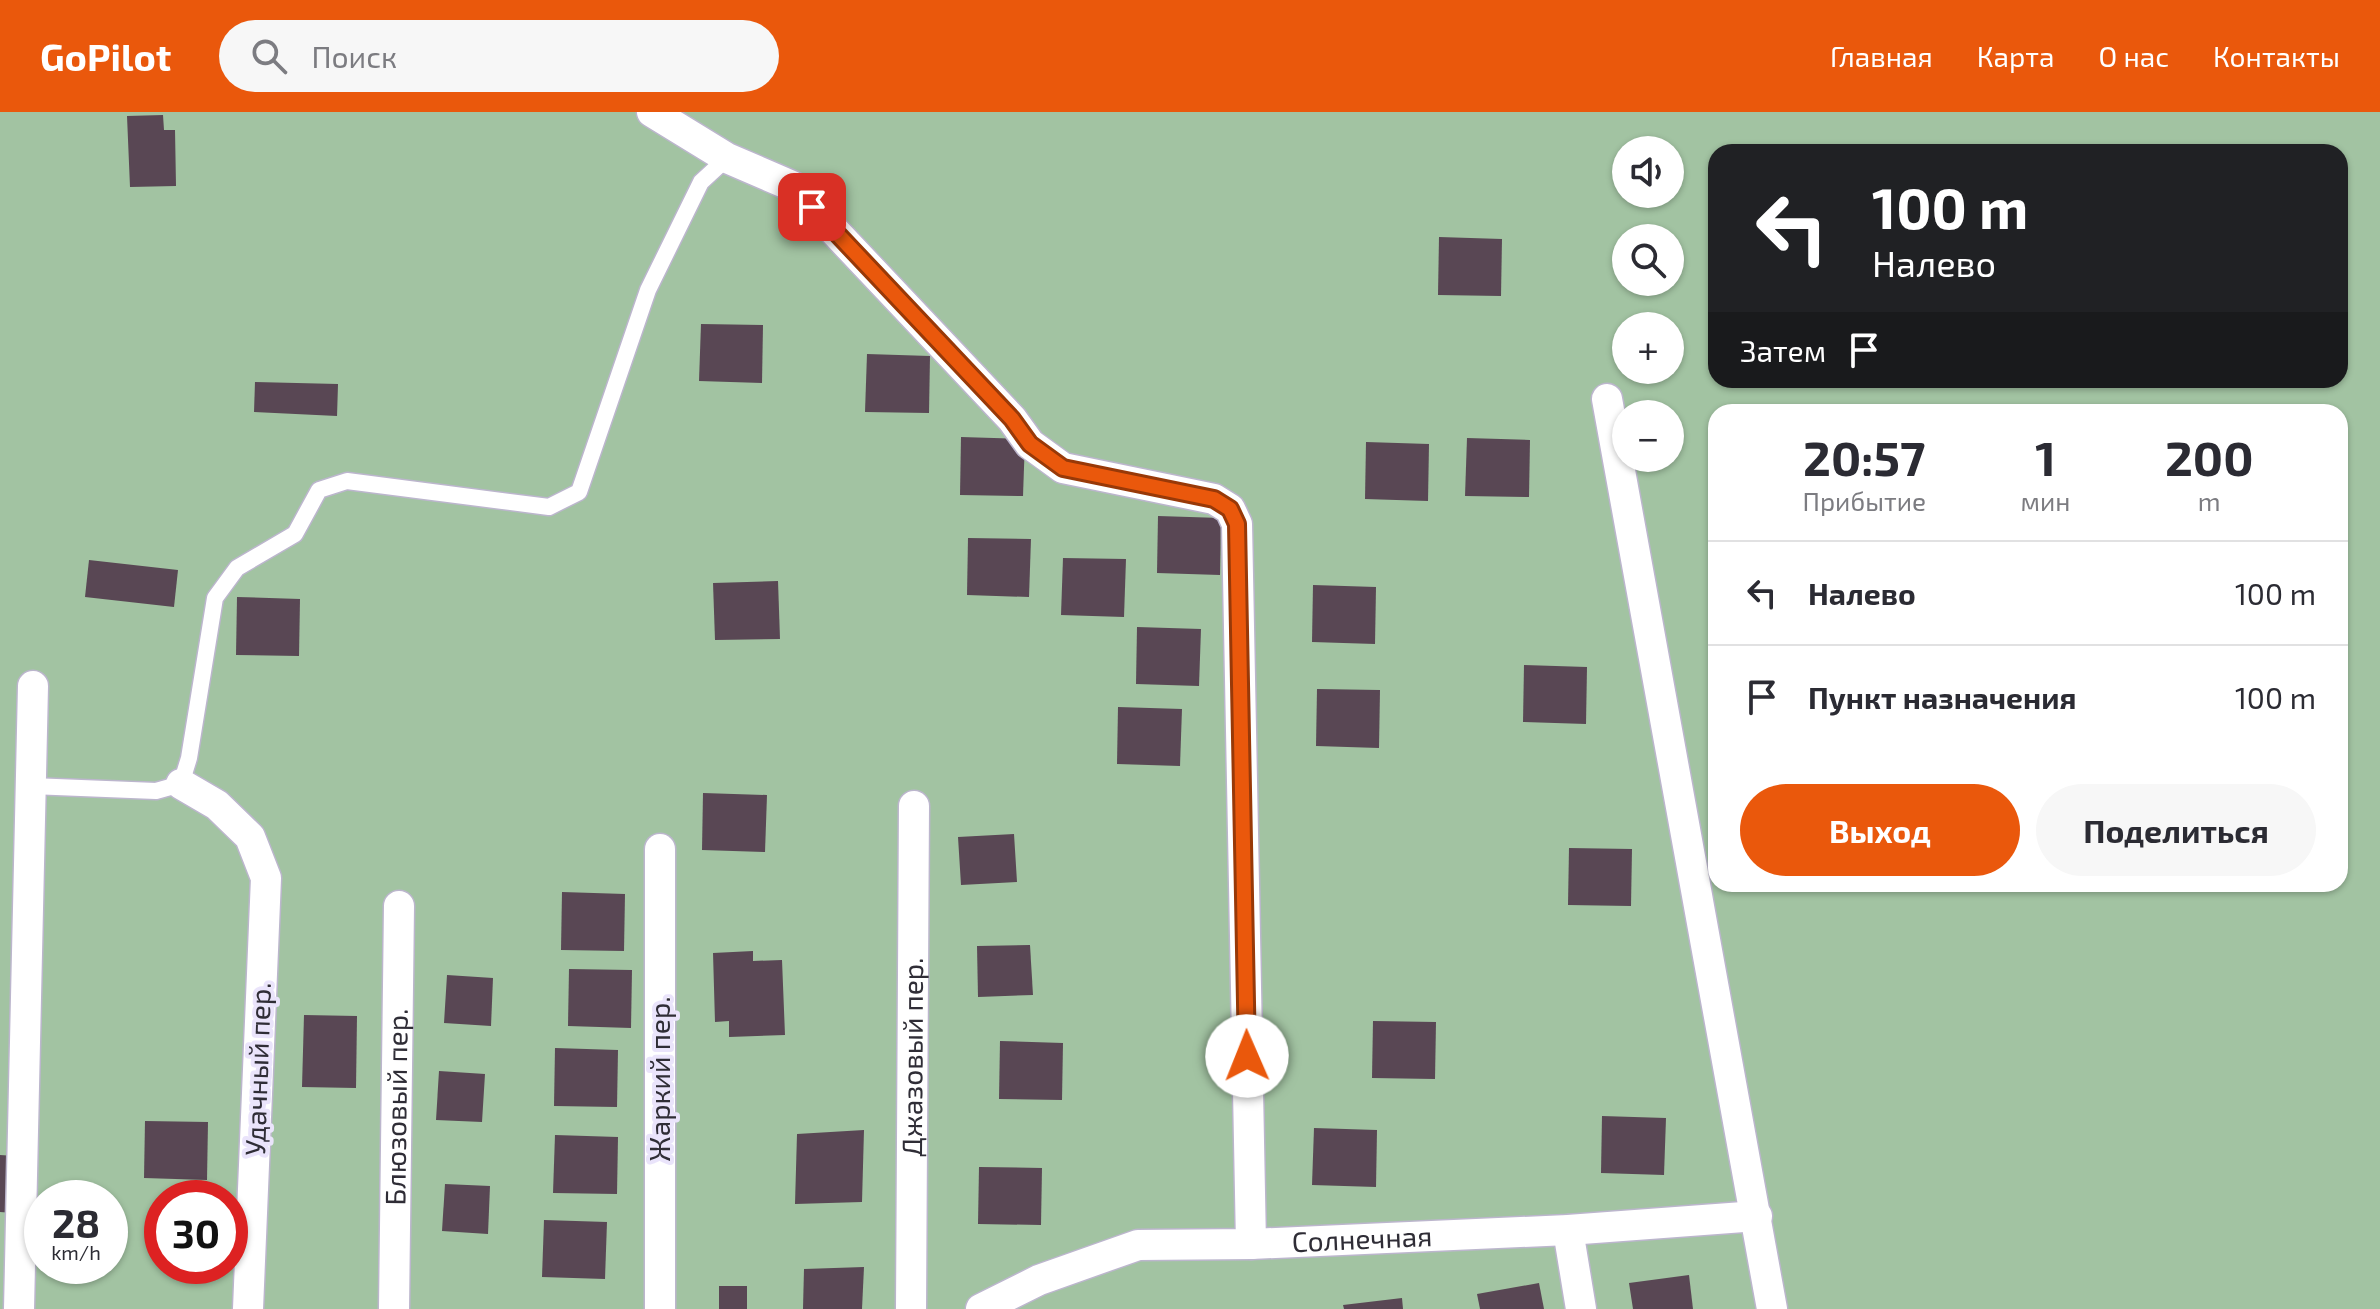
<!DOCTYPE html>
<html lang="ru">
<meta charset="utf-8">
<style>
:root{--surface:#fff;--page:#f7f7f7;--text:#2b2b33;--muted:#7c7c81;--line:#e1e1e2;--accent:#ea580c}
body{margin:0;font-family:"Exo 2",sans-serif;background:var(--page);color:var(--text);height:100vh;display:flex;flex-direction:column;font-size:30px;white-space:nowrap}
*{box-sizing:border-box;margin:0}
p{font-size:26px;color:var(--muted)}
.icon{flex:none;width:44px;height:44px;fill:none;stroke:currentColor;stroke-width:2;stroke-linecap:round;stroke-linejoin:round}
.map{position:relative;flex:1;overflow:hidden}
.drawer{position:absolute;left:1708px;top:292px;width:640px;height:488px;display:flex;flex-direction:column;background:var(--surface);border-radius:24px;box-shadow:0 2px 6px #0004}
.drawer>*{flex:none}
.banner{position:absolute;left:1708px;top:32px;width:640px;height:244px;border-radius:24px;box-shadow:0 2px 6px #0004;background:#202124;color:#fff;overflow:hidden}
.buttons{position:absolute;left:1612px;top:24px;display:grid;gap:16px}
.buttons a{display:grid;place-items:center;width:72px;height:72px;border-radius:50%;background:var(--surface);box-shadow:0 2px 6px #0004;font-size:40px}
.speed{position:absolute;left:24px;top:1068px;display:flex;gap:16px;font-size:40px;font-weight:700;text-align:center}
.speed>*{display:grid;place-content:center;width:104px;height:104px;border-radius:50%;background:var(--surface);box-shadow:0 2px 6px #0004;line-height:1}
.speed small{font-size:20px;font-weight:400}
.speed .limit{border:12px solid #d22;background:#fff;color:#111}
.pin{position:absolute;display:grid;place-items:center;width:68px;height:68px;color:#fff;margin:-34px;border-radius:16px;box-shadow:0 4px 12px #0006}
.me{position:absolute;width:88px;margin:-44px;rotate:359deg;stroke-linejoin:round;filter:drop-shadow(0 0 6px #0008)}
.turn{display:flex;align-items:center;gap:28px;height:168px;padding:0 32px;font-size:36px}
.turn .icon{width:104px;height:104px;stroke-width:2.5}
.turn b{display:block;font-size:56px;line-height:68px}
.then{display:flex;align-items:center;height:76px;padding:0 32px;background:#0003;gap:16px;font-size:30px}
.eta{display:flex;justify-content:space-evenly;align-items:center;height:136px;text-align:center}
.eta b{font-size:48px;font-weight:700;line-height:56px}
.primary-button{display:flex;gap:16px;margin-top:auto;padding:16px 32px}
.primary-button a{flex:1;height:92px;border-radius:48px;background:var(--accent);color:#fff;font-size:32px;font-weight:700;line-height:92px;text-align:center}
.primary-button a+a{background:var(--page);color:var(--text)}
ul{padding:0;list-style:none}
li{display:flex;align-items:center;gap:24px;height:104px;padding:0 32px;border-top:2px solid var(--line)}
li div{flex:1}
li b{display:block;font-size:30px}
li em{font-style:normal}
header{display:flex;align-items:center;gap:48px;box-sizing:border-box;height:112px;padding:0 40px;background:var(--accent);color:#fff}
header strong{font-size:38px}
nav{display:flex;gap:44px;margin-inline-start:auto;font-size:28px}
.search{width:560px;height:72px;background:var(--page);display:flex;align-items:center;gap:20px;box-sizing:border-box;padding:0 28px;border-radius:44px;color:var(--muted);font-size:30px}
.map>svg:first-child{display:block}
</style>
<header>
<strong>GoPilot</strong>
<div class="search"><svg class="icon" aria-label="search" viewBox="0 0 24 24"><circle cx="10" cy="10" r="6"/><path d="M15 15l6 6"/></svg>Поиск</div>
<nav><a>Главная</a><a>Карта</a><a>О нас</a><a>Контакты</a></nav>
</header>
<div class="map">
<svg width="2380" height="1197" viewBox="0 0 2380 1197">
<rect width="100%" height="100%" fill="#eae4fb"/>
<path fill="#a2c3a2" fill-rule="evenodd" d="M0 0H2380V1197H0ZM1626 38H1670V82H1626ZM1716 40H2340V268H1716ZM1626 126H1670V170H1626ZM1626 214H1670V258H1626ZM1716 300H2340V772H1716ZM1626 302H1670V346H1626ZM42 1086H110V1154H42ZM162 1086H230V1154H162Z"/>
<g fill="#594754">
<polygon points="163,3 164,18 175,18 176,74 130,75 127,4"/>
<polygon points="1439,125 1502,127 1501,184 1438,183"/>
<polygon points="701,212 763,213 762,271 699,269"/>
<polygon points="867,242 930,244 929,301 865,300"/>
<polygon points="255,270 338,272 337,304 254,300"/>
<polygon points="961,325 1025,327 1023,384 960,383"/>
<polygon points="1467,326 1530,328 1529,385 1465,384"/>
<polygon points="1366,330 1429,332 1428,389 1365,387"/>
<polygon points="1158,404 1221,406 1220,463 1157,461"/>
<polygon points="968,426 1031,427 1029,485 967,483"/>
<polygon points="1063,446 1126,447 1124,505 1061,503"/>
<polygon points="89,448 178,458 174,495 85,485"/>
<polygon points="778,469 780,527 715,528 713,471"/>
<polygon points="1313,473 1376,475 1375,532 1312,530"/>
<polygon points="237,485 300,487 299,544 236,543"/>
<polygon points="1137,515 1201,517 1199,574 1136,572"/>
<polygon points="1524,553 1587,555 1586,612 1523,610"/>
<polygon points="1317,577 1380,578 1379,636 1316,634"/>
<polygon points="1118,595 1182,597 1180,654 1117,652"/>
<polygon points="703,681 767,683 765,740 702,738"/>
<polygon points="1014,722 1017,770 961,773 958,725"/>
<polygon points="1569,736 1632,737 1631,794 1568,793"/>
<polygon points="562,780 625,782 624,839 561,838"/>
<polygon points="1030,833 1033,883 978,885 977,834"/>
<polygon points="753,839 753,849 782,848 785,923 729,925 729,909 715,910 713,841"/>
<polygon points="569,857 632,858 631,916 568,914"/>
<polygon points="447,863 493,866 491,914 444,911"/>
<polygon points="304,903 357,904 356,976 302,975"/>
<polygon points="1373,909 1436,910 1435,967 1372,966"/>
<polygon points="1000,929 1063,931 1062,988 999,987"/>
<polygon points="555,936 618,938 617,995 554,994"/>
<polygon points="439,959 485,962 482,1010 436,1008"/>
<polygon points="1602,1004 1666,1006 1664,1063 1601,1061"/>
<polygon points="145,1009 208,1010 207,1068 144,1066"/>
<polygon points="1314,1016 1377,1018 1376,1075 1312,1073"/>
<polygon points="864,1018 862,1090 795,1092 797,1022"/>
<polygon points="555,1023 618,1025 617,1082 553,1081"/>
<polygon points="0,1043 15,1044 14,1101 0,1100"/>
<polygon points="979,1055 1042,1056 1041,1113 978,1112"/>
<polygon points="445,1072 490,1074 488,1122 442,1119"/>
<polygon points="544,1108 607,1110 605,1167 542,1165"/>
<polygon points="864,1155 862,1197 803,1197 804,1157"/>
<polygon points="1689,1163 1693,1197 1633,1197 1629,1171"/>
<polygon points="1539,1171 1544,1197 1480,1197 1477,1182"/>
<rect x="719" y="1174" width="28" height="23"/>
<polygon points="1402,1186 1403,1197 1344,1197 1343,1193"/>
</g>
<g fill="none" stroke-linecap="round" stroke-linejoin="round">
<g stroke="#bcb6cd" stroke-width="19">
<polyline id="service" points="31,674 156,679 181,672 189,646 215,486 237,456 295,422 319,378 347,369 549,395 579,380 648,178 701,70 727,46"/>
</g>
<g stroke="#bcb6cd" stroke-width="33">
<g id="minor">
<polyline points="652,0 727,46 792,74 1012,307 1030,332 1063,356 1214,387 1230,397 1237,412 1251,1132"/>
<polyline points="1607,287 1772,1197"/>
<polyline points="181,672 217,693 250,725 266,766 248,1197"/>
<polyline points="660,737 660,1197"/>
<polyline points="1568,1118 1581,1197"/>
<polyline points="19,1197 33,574"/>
<path id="s1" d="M394 1197 399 794"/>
<path id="s2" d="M911 1197 914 694"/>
<path id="s3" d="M981 1197 1039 1168 1138 1133 1251 1132 1568 1118 1757 1104"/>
</g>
</g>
<use href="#service" stroke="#fff" stroke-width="16"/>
<use href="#minor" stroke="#fff" stroke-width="30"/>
</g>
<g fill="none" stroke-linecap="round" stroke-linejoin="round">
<g stroke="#983908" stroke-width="20">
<polyline id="route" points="812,95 1012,307 1030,332 1063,356 1214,387 1230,397 1237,412 1247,944"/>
</g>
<use href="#route" stroke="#ea580c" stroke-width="14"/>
</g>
<g text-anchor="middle" stroke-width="8" stroke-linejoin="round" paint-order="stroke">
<g font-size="28" fill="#2f2d36" stroke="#eae4fb">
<text dy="10" stroke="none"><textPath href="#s2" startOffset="252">Джазовый пер.</textPath></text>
<text transform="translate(258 957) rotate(-88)" y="10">Удачный пер.</text>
<text transform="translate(660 967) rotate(-90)" y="10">Жаркий пер.</text>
<text dy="10" stroke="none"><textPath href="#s1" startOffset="202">Блюзовый пер.</textPath></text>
<text dy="10" stroke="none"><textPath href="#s3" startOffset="394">Солнечная</textPath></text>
</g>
</g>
</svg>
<div class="buttons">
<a><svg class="icon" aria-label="sound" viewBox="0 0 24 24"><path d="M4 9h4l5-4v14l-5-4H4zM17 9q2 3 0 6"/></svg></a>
<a><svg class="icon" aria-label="search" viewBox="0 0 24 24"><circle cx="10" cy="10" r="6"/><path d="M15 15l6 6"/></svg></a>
<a>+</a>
<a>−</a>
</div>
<div class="speed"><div>28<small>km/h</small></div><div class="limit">30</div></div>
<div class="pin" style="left:812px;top:95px;background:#d93025"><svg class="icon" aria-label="arrive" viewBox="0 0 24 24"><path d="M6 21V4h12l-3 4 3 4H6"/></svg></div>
<svg class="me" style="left:1247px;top:944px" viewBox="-20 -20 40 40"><circle r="19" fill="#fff"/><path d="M0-13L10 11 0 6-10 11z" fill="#ea580c"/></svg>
<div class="banner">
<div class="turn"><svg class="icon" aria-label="left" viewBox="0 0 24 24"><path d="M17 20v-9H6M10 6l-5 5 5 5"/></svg><div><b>100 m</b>Налево</div></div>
<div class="then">Затем<svg class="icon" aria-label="arrive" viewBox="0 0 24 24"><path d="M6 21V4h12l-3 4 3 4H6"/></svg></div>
</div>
<section class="drawer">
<div class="eta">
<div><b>20:57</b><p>Прибытие</p></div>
<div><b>1</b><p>мин</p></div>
<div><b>200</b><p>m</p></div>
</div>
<ul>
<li><svg class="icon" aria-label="left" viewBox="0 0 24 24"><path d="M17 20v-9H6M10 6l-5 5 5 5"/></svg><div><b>Налево</b></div><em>100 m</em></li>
<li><svg class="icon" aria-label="arrive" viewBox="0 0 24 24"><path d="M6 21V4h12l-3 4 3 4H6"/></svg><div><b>Пункт назначения</b></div><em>100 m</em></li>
</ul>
<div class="primary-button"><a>Выход</a><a>Поделиться</a></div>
</section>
</div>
